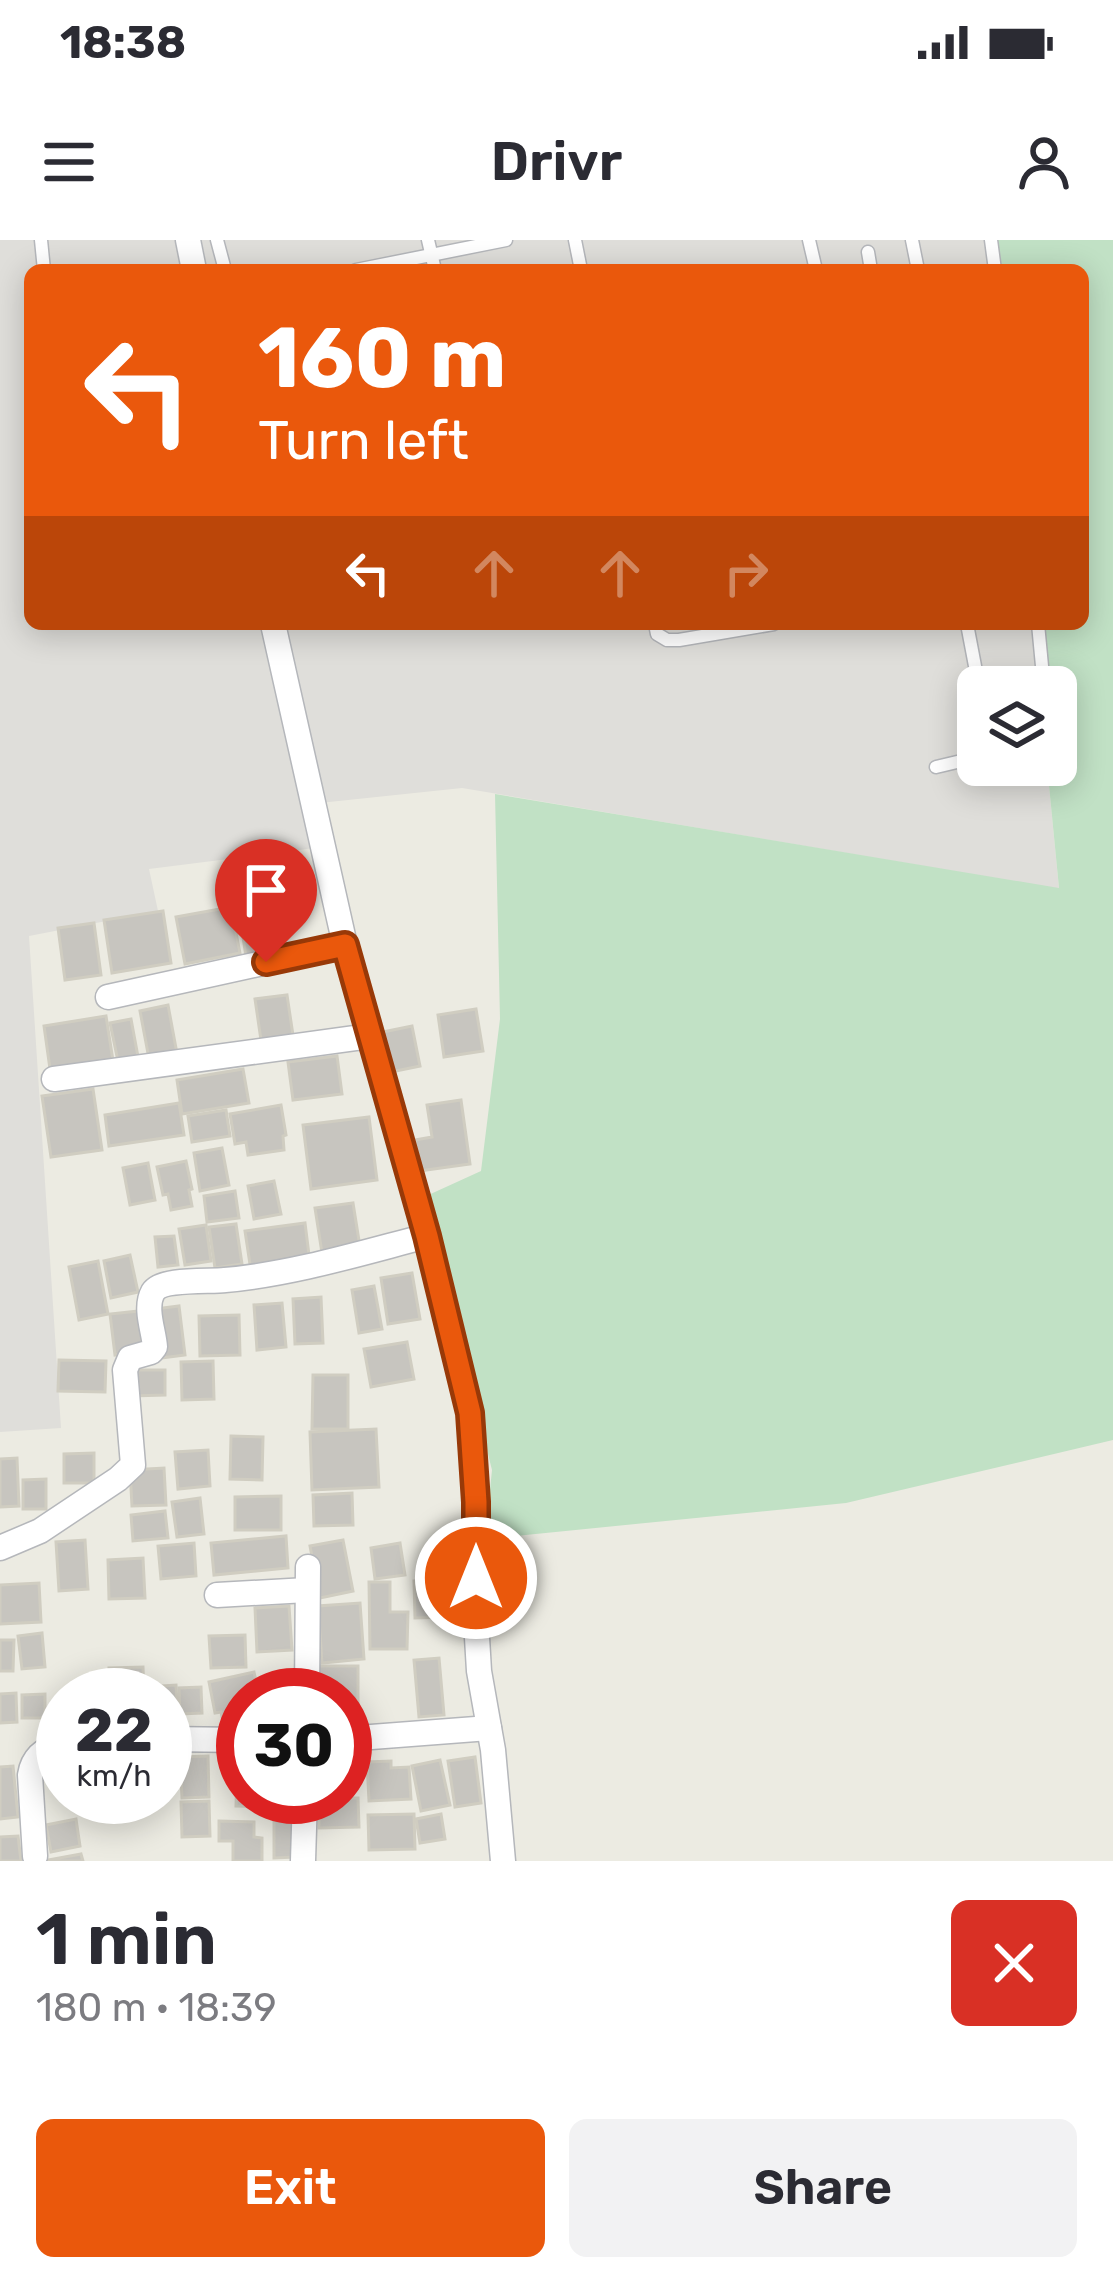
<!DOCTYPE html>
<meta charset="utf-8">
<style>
:root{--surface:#fff;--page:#f2f2f3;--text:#2b2b33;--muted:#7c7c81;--accent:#ea580c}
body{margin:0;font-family:Rubik,sans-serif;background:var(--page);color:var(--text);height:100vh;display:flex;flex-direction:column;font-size:45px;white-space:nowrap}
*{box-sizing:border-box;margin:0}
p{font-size:39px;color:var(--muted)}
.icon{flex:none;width:66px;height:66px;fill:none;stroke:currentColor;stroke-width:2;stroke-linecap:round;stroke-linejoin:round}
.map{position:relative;height:1621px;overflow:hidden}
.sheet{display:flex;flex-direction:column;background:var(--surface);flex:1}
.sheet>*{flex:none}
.hud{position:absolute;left:24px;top:24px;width:1065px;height:366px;border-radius:18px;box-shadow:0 6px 30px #0003;background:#ea580c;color:#fff;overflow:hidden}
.tools{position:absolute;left:957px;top:426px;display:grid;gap:24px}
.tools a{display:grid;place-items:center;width:120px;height:120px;border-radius:18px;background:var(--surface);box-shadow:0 6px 30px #0003;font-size:60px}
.speed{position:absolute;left:36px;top:1428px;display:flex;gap:24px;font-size:60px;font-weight:700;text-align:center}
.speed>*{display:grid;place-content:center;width:156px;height:156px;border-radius:50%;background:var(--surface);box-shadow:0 6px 30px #0003;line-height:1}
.speed small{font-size:30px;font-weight:400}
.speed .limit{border:18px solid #d22;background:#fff;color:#111}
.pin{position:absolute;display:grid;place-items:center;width:102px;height:102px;color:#fff;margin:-123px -51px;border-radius:50% 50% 50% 0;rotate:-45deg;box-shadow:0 0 12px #0007}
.pin .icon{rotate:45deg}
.me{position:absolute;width:132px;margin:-66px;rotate:0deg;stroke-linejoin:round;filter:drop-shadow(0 0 9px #0008)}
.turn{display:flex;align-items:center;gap:42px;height:252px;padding:0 36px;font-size:54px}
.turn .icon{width:156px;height:156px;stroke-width:2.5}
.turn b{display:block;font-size:84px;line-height:102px}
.lanes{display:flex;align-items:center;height:114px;padding:0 36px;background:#0003;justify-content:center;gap:60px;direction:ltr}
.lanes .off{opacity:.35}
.round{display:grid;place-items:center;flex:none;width:126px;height:126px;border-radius:18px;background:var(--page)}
.summary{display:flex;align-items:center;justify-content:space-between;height:204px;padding:0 36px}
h1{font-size:72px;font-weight:600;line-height:90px}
.action{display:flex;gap:24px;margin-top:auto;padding:24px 36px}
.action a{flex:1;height:138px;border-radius:18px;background:var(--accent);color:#fff;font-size:48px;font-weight:600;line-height:138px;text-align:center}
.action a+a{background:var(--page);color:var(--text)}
.status{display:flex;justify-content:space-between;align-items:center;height:84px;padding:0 60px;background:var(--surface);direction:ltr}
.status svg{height:33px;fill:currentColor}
header{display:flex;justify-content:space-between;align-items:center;height:156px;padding:0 36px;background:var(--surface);font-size:54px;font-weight:600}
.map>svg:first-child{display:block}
</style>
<div class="status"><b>18:38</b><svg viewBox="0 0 49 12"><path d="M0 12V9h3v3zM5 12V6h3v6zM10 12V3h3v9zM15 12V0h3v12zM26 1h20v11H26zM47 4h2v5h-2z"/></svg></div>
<header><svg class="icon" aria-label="menu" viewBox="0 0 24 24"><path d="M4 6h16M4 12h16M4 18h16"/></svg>Drivr<svg class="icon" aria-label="person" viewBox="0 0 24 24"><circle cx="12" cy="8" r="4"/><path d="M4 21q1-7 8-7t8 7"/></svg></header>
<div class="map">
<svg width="1113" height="1621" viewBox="0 0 1113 1621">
<rect width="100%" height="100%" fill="#ecebe2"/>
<polygon fill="#dfdeda" points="0,0 997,0 1000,30 30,30 30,384 1034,384 1040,447 978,447 978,525 1047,525 1059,649 462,548 310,564 322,607 149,629 158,671 29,696 61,1188 0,1192"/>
<polygon fill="#c1e1c5" points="997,0 1113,0 1113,1200 846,1263 485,1299 492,1230 424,957 481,931 500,779 495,554 1059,648 1047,525 1056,525 1056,447 1040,447 1034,384 1083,384 1083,30 1000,30"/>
<g fill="#c7c5bf" stroke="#d0cdc1" stroke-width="3">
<polygon points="273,627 276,657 229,662 225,632"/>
<polygon points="272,660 280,718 247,723 238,665"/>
<polygon points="231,667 240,713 185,724 176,677"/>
<polygon points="163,671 171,723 112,733 104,680"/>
<polygon points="94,683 101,735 65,740 58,688"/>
<polygon points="287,755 294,802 262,807 255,759"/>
<polygon points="168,765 178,819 150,824 140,771"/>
<polygon points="476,769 483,811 444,817 438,775"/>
<polygon points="106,776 114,827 51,836 44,786"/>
<polygon points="131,779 139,822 119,826 110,783"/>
<polygon points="412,786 420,826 391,832 383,792"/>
<polygon points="337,816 342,854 293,860 288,822"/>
<polygon points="243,829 249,863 182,874 177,840"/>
<polygon points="93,849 102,910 51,917 42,856"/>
<polygon points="461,860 470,924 419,931 415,900 432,897 427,865"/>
<polygon points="179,863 184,895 109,906 105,875"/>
<polygon points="281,865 286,895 283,896 284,910 248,915 246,902 235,904 230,874"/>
<polygon points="226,870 230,896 192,902 188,876"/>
<polygon points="369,877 377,940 311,949 303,885"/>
<polygon points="222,908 229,945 200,951 194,913"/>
<polygon points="186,921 192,949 189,950 192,966 171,970 168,954 163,955 157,927"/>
<polygon points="148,923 155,960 130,965 123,928"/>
<polygon points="274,941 281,974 254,979 248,946"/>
<polygon points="235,951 239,978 207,982 204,956"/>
<polygon points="353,963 360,1007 322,1013 315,968"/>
<polygon points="305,983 310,1023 251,1031 245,991"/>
<polygon points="236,984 242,1024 215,1028 209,987"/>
<polygon points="206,985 211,1021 185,1025 179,989"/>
<polygon points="174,996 178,1025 158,1027 155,997"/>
<polygon points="130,1015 138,1052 111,1058 104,1021"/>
<polygon points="98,1021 108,1074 79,1080 69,1027"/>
<polygon points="412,1033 420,1079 388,1084 381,1038"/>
<polygon points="374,1046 382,1089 359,1093 352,1050"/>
<polygon points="321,1057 323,1103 295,1104 293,1059"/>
<polygon points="282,1063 286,1107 257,1110 254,1065"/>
<polygon points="179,1066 185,1115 161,1118 155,1069"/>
<polygon points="139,1071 143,1112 115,1115 110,1074"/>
<polygon points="239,1075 240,1115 200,1116 199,1076"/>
<polygon points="407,1102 414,1139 371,1147 364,1109"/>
<polygon points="59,1120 106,1121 105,1152 58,1151"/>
<polygon points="213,1121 214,1159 182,1160 181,1122"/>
<polygon points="130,1130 165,1130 165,1155 131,1156"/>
<polygon points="313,1135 348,1135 348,1189 312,1189"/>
<polygon points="376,1189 379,1247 312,1250 310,1192"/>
<polygon points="231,1196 263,1197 262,1240 230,1239"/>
<polygon points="208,1210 210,1246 178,1249 175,1212"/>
<polygon points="94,1213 94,1243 64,1243 64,1214"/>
<polygon points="17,1218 19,1266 0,1267 0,1219"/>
<polygon points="164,1228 166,1265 132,1266 130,1230"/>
<polygon points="46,1239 46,1269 23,1269 23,1240"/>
<polygon points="352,1253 353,1285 314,1286 313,1255"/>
<polygon points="281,1256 281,1290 235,1290 235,1257"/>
<polygon points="200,1258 204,1294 177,1297 172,1262"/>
<polygon points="165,1271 168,1298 133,1301 131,1275"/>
<polygon points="286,1296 288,1328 214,1335 211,1303"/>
<polygon points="85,1300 88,1349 59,1351 56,1302"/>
<polygon points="343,1300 353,1351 320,1358 310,1306"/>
<polygon points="194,1303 196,1336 161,1339 158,1306"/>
<polygon points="400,1303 405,1335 375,1339 371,1308"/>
<polygon points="143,1318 145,1358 109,1359 108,1320"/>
<polygon points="414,1341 447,1341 448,1377 415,1378"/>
<polygon points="369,1342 390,1342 390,1372 408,1372 407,1409 370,1409"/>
<polygon points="39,1343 41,1382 0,1384 0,1345"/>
<polygon points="360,1363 364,1419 322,1423 318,1366"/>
<polygon points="289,1366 292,1410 257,1412 255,1368"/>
<polygon points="42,1393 45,1427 22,1429 18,1396"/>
<polygon points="245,1395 246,1427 211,1428 209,1396"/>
<polygon points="0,1400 14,1400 13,1431 0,1431"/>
<polygon points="439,1418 444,1475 419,1477 414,1420"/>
<polygon points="318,1426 358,1426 358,1494 345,1494 345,1455 319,1455"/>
<polygon points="143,1427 144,1455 110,1455 109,1428"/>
<polygon points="254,1432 259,1455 243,1455 243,1484 224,1487 221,1472 215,1473 209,1442"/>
<polygon points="176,1445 178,1480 165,1481 165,1455 148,1455 147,1447"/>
<polygon points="201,1447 202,1473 180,1474 179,1448"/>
<polygon points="16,1453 17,1482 0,1483 0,1454"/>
<polygon points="45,1454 45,1478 22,1478 22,1455"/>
<polygon points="345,1514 352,1515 349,1553 345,1552"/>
<polygon points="208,1516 209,1557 182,1558 180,1517"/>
<polygon points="475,1517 481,1563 455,1567 448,1521"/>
<polygon points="440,1520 450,1565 421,1571 412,1526"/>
<polygon points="391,1521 391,1528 409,1527 411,1559 369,1561 367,1522"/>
<polygon points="13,1526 18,1577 0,1579 0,1527"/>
<polygon points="237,1532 243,1532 243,1557 279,1557 279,1567 236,1566"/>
<polygon points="115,1557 148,1557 149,1564 116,1567"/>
<polygon points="319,1558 358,1558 359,1587 319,1588"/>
<polygon points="209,1561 210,1596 182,1597 181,1562"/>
<polygon points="294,1570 295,1617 274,1618 274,1571"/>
<polygon points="414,1574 415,1609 369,1610 368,1575"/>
<polygon points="441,1574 445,1599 420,1603 416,1579"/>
<polygon points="76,1579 80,1606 51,1612 46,1585"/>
<polygon points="219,1581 254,1582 254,1597 262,1598 262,1621 233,1621 233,1601 219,1601"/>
<polygon points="18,1596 21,1621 0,1621 0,1597"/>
<polygon points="81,1614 83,1621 43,1621"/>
</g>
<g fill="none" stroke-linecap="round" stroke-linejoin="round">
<g stroke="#b5b7bb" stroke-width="15">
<g id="service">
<polyline points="41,0 44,30"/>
<polyline points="217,0 225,30"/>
<polyline points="428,0 435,30"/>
<polyline points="575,0 581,30"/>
<polyline points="809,0 816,30"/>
<polyline points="912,0 918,30"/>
<polyline points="991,0 995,30"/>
<polyline points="868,12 871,30"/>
<polyline points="356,30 506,0"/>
<polyline points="655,384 657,394 667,400 679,400 774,384"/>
<polyline points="967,384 979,447"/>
<polyline points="1038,384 1044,447"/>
<polyline points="936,527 978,517"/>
</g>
</g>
<g stroke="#b5b7bb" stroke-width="27">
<g id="minor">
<polyline points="188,0 194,30"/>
<polyline points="273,384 345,705 427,996 470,1173 476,1262 475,1364 479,1431 493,1510 503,1621"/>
<polyline points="108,757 345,705"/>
<polyline points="54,839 370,796"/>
<path d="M0 1308 40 1291 118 1239 133 1225 125 1130 130 1118 151 1112 155 1107C154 1091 144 1068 153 1052 162 1038 209 1042 225 1040 293 1034 361 1013 427 996"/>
<polyline points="217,1355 307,1350"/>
<polyline points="307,1455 308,1327"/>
<polyline points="165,1499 243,1500"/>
<polyline points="345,1499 489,1488"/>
<path d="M35 1616 30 1535C33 1516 45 1508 63 1504"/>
<polyline points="303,1621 305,1557"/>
</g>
</g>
<use href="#service" stroke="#fff" stroke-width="12"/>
<use href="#minor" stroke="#fff" stroke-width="24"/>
</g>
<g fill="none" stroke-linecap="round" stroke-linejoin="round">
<g stroke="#983908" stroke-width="30">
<polyline id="route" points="266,722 345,705 427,996 470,1173 476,1262 476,1338"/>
</g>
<use href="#route" stroke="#ea580c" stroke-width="21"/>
</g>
</svg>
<div class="tools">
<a><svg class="icon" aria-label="layers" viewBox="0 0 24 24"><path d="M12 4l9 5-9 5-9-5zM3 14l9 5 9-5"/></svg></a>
</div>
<div class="speed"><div>22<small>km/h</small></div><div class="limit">30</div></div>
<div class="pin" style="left:266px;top:722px;background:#d93025"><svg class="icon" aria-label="arrive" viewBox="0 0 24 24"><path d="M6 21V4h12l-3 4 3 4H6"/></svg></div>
<svg class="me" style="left:476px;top:1338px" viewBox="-20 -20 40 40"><circle r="17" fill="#ea580c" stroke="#fff" stroke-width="3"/><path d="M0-11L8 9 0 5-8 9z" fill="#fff"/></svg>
<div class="hud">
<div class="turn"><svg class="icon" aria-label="left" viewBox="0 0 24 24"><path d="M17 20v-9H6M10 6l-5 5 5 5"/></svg><div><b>160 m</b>Turn left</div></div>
<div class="lanes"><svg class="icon" aria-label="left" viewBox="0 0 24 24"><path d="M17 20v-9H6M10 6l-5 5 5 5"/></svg><svg class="icon off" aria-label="ahead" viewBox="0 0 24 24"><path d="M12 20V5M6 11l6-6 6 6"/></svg><svg class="icon off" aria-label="ahead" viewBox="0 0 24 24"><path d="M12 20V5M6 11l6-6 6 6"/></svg><svg class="icon off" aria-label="right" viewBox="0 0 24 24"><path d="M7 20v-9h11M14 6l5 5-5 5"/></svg></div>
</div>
</div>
<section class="sheet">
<div class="summary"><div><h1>1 min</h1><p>180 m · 18:39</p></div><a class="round" style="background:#d93025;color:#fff"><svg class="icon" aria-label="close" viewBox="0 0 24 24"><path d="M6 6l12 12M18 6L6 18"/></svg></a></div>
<div class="action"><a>Exit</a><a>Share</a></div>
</section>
